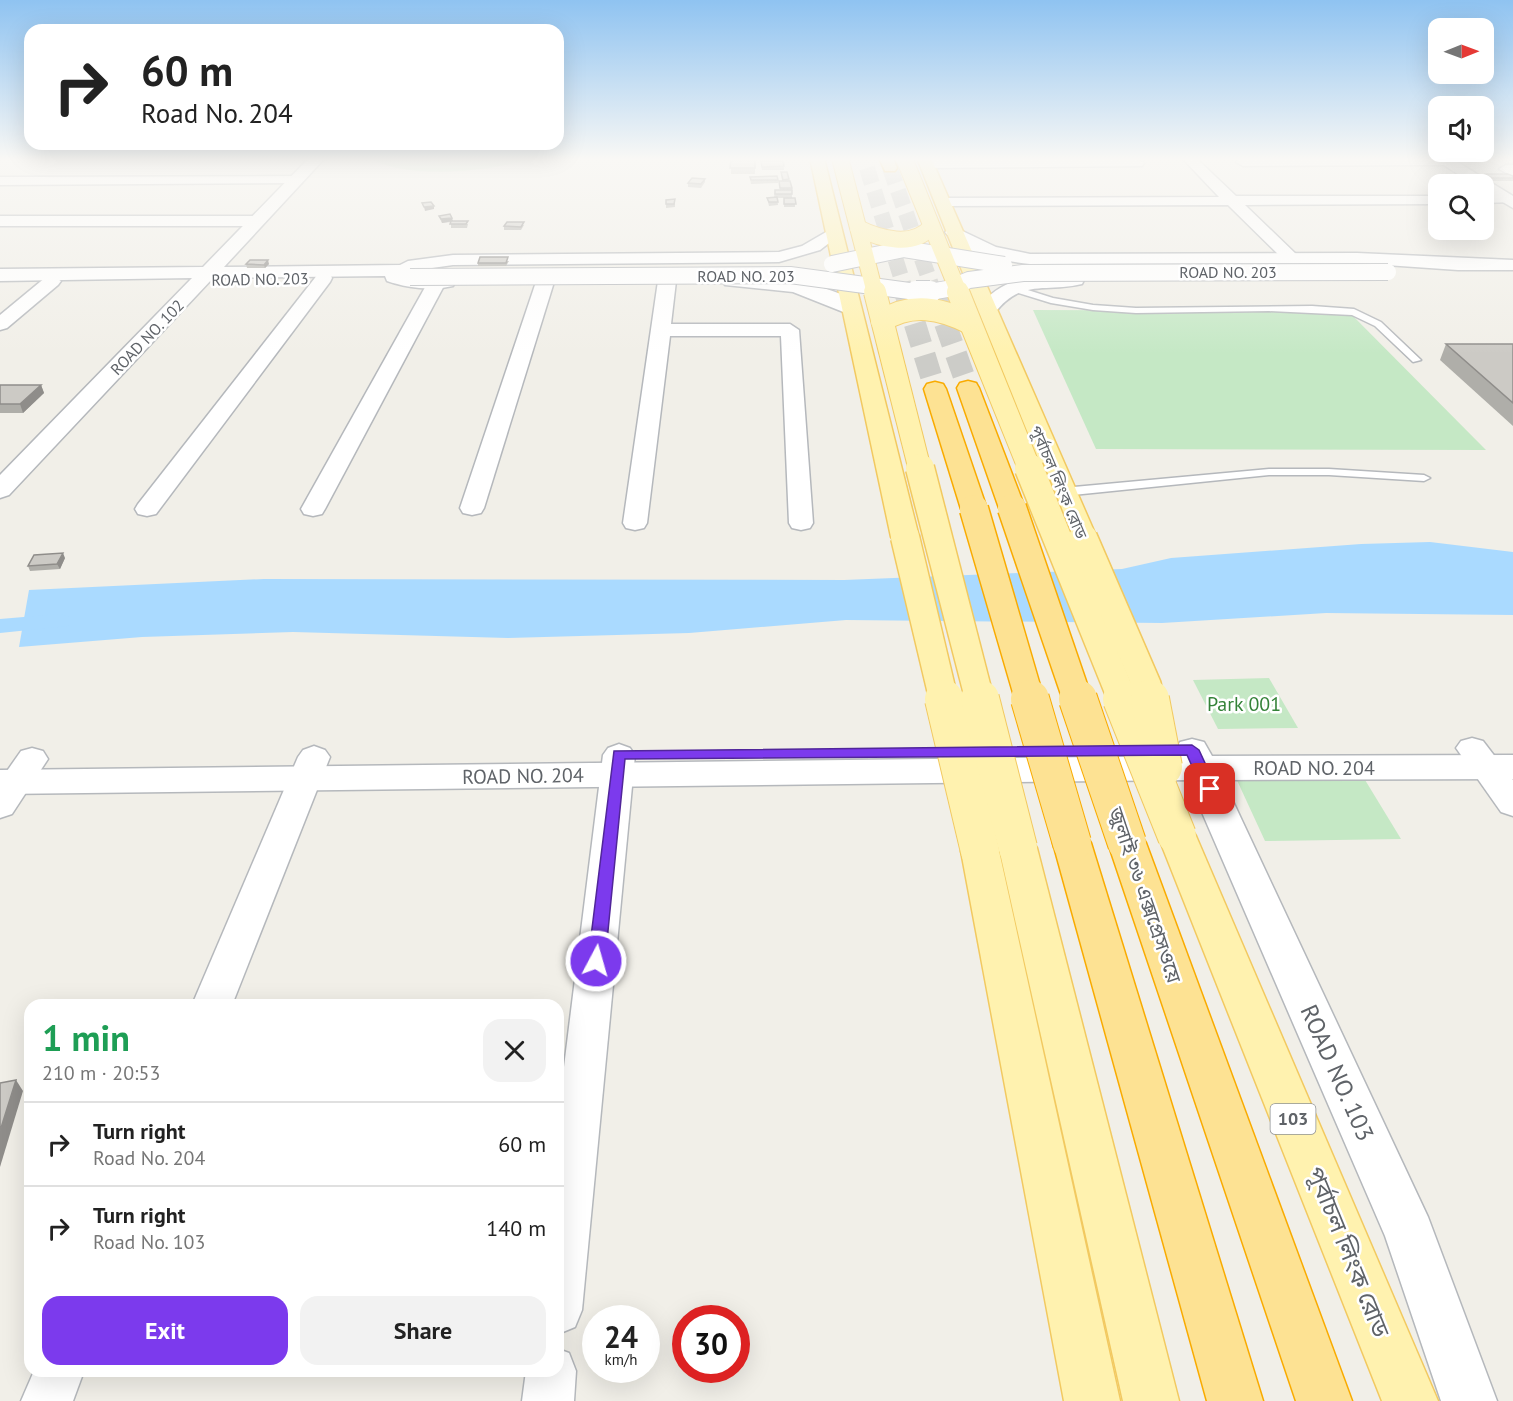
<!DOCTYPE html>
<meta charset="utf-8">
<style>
:root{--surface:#fff;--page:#f2f2f2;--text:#222;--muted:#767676;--line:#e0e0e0;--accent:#7c3aed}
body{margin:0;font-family:"PT Sans","Noto Sans Bengali",sans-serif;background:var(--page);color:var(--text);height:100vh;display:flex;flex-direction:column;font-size:22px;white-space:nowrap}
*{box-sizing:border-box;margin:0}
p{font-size:20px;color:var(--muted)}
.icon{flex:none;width:33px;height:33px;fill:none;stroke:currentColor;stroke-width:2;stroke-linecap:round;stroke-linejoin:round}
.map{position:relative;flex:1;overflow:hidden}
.drawer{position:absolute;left:24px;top:999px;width:540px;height:378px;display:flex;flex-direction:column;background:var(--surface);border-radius:18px;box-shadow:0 6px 24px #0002}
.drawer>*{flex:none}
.top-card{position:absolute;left:24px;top:24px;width:540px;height:126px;border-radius:18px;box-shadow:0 6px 24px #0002;background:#fff;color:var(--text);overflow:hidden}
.needle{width:39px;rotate:89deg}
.fabs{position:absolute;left:1428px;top:18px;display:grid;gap:12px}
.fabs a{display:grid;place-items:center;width:66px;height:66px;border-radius:12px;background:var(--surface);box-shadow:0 6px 24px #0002;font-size:30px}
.speed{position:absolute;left:582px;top:1305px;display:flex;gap:12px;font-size:30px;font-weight:700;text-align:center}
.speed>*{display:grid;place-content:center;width:78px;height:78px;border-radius:50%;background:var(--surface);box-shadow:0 6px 24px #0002;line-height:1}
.speed small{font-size:15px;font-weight:400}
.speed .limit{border:9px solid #d22;background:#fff;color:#111}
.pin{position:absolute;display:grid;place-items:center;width:51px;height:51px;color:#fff;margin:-26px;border-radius:12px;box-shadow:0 3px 9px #0006}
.me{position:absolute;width:66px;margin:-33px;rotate:6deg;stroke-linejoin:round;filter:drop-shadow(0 0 4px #0008)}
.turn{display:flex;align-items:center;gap:21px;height:126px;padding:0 18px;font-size:27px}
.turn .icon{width:78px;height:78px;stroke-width:2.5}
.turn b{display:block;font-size:42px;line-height:51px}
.round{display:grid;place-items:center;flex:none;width:63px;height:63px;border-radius:18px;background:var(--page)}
.headline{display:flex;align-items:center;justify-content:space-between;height:102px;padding:0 18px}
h1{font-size:36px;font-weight:700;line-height:45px;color:#1e9e55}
.action{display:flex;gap:12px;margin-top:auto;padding:12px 18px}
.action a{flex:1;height:69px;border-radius:18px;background:var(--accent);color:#fff;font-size:24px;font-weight:700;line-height:69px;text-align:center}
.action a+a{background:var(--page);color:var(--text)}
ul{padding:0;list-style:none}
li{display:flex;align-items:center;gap:18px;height:84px;padding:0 18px;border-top:2px solid var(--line)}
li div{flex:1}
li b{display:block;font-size:22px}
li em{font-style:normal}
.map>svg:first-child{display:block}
</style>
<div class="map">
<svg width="1513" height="1401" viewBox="0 0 1513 1401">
<rect width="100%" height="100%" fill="#f1efe8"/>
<g fill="#c5e8c5">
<path d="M370 158H531C493 172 406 180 370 158Z"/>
<polygon points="1033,310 1348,311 1486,450 1096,449"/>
<polygon points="1269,678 1298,728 1218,729 1193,680"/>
<polygon points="1362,775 1401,839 1265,841 1235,776"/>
</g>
<polygon fill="#aadaff" points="1430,542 1513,552 1513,615 1326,613 1162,623 846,620 689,633 508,638 293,632 142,637 19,647 29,590 264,579 844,580 1122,569 1171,558 1361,544"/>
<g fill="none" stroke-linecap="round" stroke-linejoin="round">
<polygon fill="#aadaff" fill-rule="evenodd" points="59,614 68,616 71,621 68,626 0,633 0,619"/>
<g stroke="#ccccc8" stroke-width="16" stroke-dasharray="16 8" stroke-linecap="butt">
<polyline points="867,168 906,293"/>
<polyline points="890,168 934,293"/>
</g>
<g stroke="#ccccc8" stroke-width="22" stroke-dasharray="22 11" stroke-linecap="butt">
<polyline points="905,292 935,389"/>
<polyline points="934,292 968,388"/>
</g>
<g stroke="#b5b8bc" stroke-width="3">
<g id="service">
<polygon points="1012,285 1053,298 1093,305 1136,308 1312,306 1354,309 1381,322 1421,360 1413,362 1375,326 1352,315 1269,311 1136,313 1093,310 1051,303 1009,290 1009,286"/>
<polygon points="1269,469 1329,469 1424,475 1430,478 1424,481 1329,475 1269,475 1063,496 1057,492 1063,488"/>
</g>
</g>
<g stroke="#b5b8bc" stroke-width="3">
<g id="minor">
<polygon points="1182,158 1196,158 1236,196 1438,196 1438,204 1245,205 1297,255 1299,258 1291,263 1285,261 1228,205 943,206 936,202 943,198 1219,197"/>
<polygon points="1450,158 1450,164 1445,165 1243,166 1236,162 1242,158"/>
<polygon points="1137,159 1144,163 1142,166 927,168 920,164 927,160"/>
<polygon points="1506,165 1513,165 1513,177 1499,169"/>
<polygon points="297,176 302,177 302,183 0,185 0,177"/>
<polygon points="1484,195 1513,196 1513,202 1484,203"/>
<polygon points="0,216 258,216 266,221 258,226 0,226"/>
<polygon points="324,273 330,274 332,278 330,282 156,514 147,516 138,514 135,509 138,504 318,274"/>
<polygon points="52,276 61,281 58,285 7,328 0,330 0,315 46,277"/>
<polygon points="667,276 676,281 671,324 790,324 799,330 813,523 810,528 801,530 792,528 789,523 781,336 670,336 647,523 644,528 635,530 626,528 623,523 658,281"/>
<polygon points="437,277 446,282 325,509 322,514 313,516 304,514 301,509 428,282"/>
<polygon points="545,277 554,282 484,508 481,513 472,515 463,513 460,508 536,282"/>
<polygon points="1472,738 1483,741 1513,780 1513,816 1501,812 1456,748 1461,741"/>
<polygon points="619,744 630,748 635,755 582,1310 575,1327 558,1334 558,1115 603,755 608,748"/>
<polygon points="314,746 325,750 330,757 232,1005 192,1005 298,757 303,750"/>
<polygon points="32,748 43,751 48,759 12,814 0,818 0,781 21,751"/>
<polygon points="558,1349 569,1353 576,1371 574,1401 522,1401 526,1371 558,1371"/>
<polygon points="34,1371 84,1371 73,1401 21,1401"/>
</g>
</g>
<g stroke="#b5b8bc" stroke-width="3">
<g id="tertiary">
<path d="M309 158H325L224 267 400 265 408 261 453 255 779 252 802 246 833 228 842 233 820 250 779 262 453 265 425 269 423 274 414 276 453 278 455 282 453 286C432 291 407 288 387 281L385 276 213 278 9 495 0 498V475L192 278 0 281V269L203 267Z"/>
<polygon points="1433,158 1451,158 1513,196 1513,208 1484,191 1484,184 1473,184"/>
<path d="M954 227 996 247 1030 254 1357 253 1513 260V270H1458L1357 263 1030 264C1004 261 963 255 945 232Z"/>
<path d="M1075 274 1082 276 1084 280 1082 284C1045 293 1021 278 994 314H980L977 310C1000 276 1037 274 1075 274Z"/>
<path d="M732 275C761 276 843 283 861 309L858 313 851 315 793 292 725 285 723 281 725 277Z"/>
<polygon points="1192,739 1204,742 1212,756 1513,755 1513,779 1223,780 1428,1217 1497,1401 1441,1401 1385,1236 1188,780 0,794 0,770 1177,756 1175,750 1180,742"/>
</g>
</g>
<g stroke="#f2c960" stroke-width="3">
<g id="primary">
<polygon points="810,158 824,158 919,537 915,543 905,545 895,543 891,537"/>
<polygon points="917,158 931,158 1097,538 1093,544 1083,546 1073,544 1069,538"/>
<polygon points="1177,823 1190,826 1196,836 1438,1401 1382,1401 1158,836 1164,826"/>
<polygon points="1018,834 1031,838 1037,848 1179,1401 1123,1401 999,848 1005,838"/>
<polygon points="980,837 993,841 999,851 1120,1401 1064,1401 961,851 967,841"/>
</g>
</g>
<g stroke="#f9ab00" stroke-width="3">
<g id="motorway">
<polygon points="879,158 893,158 897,168 895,171 885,171"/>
<polygon points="968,381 976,383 979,388 1025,508 1021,514 1012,516 1003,514 999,508 957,388 960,383"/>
<polygon points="935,382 943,384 946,389 987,509 983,515 974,517 965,515 961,509 924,389 927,384"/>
<polygon points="1072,829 1085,833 1091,843 1263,1401 1207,1401 1053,843 1059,833"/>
<polygon points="1127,829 1140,833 1146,843 1352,1401 1296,1401 1108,843 1114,833"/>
</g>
</g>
<use href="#service" fill="#fff" fill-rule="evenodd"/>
<use href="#minor" fill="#fff" fill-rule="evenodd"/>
<use href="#tertiary" fill="#fff" fill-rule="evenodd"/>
<use href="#primary" fill="#fff2af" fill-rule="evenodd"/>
<use href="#motorway" fill="#fde293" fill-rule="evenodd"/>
<g stroke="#b5b8bc" stroke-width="18" stroke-linecap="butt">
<g id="tertiary-bridge-far1">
<polyline points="832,264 904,249 1004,265"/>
<polyline points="410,277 790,275 924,293 947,289 969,280 1023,273 1388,272"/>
</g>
</g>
<g stroke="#b5b8bc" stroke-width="24" stroke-linecap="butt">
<polyline id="tertiary-bridge" points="916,292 930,292"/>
</g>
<g stroke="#f2c960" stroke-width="18" stroke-linecap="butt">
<g id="primary-bridge-far3">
<polyline points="840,158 875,293"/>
<polyline points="904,158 959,293"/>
<path d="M858 228C880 239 913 248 931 227"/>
</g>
</g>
<g stroke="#f2c960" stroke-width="24" stroke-linecap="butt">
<g id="primary-bridge-far2">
<polyline points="875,292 920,470"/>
<polyline points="958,292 1030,470"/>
<path d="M882 321C911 302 941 308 970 323"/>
</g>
</g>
<g stroke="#f2c960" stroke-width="31" stroke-linecap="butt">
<g id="primary-bridge-far1">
<polyline points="920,468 980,701"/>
<polyline points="1029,468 1123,701"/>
<polyline points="905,537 944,701"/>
<polyline points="1083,538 1147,686 1150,701"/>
</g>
</g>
<g stroke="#f2c960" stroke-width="40" stroke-linecap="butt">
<g id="primary-bridge">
<polyline points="944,699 980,851"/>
<polyline points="980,699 1018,848"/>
<polyline points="1122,699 1177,836"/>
<polyline points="1150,699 1163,767"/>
</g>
</g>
<g stroke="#f9ab00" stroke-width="31" stroke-linecap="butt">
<g id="motorway-bridge-far1">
<polyline points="1012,508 1078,701"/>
<polyline points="974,509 1030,701"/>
</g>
</g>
<g stroke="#f9ab00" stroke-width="40" stroke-linecap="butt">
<g id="motorway-bridge">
<polyline points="1030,699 1072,843"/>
<polyline points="1078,699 1127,843"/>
</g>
</g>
<use href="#tertiary-bridge-far1" stroke="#fff" stroke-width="16"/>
<use href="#tertiary-bridge" stroke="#fff" stroke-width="22"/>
<use href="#primary-bridge-far3" stroke="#fff2af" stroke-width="16"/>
<use href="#primary-bridge-far2" stroke="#fff2af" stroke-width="22"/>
<use href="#primary-bridge-far1" stroke="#fff2af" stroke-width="28"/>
<use href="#primary-bridge" stroke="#fff2af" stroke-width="38"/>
<use href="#motorway-bridge-far1" stroke="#fde293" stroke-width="28"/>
<use href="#motorway-bridge" stroke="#fde293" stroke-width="38"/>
</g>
<g fill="#afaea9">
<rect x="731" y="158" width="24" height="16"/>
<polygon points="761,161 784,166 784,170 762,170"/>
<polygon points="781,172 787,172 792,188 792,198 795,198 795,207 784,207 784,198 777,198 778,205 769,206 767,198 774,198 775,190 780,190 779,181 782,181"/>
<polygon points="1484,174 1513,176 1513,181 1491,181 1483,177"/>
<polygon points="750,177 778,180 778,183 751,184"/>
<polygon points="705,179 705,182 701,188 688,187 688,183"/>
<polygon points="675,199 675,207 666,208 666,204"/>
<polygon points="439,216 453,221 468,224 467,228 451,228 451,222 442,223 440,219"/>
<polygon points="524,225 521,230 504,230 504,226"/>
<polygon points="509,261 506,266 478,266 478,263"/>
<polygon points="246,264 269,264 265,268 247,268"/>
<polygon points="1446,344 1513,344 1513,426 1440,360"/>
<polygon points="0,385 41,385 44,393 23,413 0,413"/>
<polygon points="65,558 60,569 30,571 28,566"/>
</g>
<g fill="#8f8d8a">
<polygon points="434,206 434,209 425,211 424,207"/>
<polygon points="452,218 453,221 442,223 441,219"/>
<polygon points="268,260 269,264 265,268 264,265"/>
<polygon points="41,385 44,393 23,413 20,404"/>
<polygon points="63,553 65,558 60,569 57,564"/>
<polygon points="16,1080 23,1091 0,1167 0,1131"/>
</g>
<g fill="#cccac5" stroke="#8f8d8a" stroke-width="1.5">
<polygon points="731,158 755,158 755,168 730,168"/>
<polygon points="761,161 783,161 784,166 762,167"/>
<polygon points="781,172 787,172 789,179 783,180"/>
<polygon points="1484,174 1508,174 1513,176 1513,178 1492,178"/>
<polygon points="777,176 778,180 751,180 750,177"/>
<polygon points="692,178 705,179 701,184 688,183"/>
<polygon points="779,181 790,181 792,188 780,188"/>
<rect x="775" y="190" width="17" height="4"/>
<polygon points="777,197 778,202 769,202 767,198"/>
<polygon points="784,198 795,198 796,204 784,204"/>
<polygon points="675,199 674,204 666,204 666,200"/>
<polygon points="431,202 434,206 424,207 422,203"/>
<polygon points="450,214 452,218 441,219 439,216"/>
<polygon points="451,221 468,221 466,224 450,224"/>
<polygon points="507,222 524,222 521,227 504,226"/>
<polygon points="480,257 508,257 506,263 478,263"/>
<polygon points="250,260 268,260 264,265 246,264"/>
<polygon points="1446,344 1513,344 1513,403"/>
<polygon points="0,385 41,385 20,404 0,404"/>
<polygon points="63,553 57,564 28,566 34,555"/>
<polygon points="16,1080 0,1131 0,1083"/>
</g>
<linearGradient id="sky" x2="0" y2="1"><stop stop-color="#8fc3f1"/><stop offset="0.45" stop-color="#f9f8f5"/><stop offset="1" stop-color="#f9f8f5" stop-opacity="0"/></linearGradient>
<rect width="1513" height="354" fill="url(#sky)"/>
<polygon fill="#7c3aed" stroke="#51269a" stroke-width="1.5" points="1192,745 1199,750 1217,789 1215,793 1204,793 1187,755 625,759 605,961 602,966 590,966 588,961 614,751"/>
<g text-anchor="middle" stroke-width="5" stroke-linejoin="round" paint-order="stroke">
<g font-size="16" fill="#5f6368" stroke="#fff">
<text x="1228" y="278">ROAD NO. 203</text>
<text x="746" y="282">ROAD NO. 203</text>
<text transform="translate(260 279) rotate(-1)" y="6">ROAD NO. 203</text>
<text transform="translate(147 337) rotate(-46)" y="6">ROAD NO. 102</text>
<text transform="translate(1059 482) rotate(67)" y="6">পূর্বাচল লিংক রোড</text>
</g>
<rect fill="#fff" stroke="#8f9295" stroke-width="1.5" x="1270.5" y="1104" width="45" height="30" rx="4.5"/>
<g font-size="18" font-weight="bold" fill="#5f6368">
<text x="1293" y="1125">103</text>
</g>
<g font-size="20" fill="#348238" stroke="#fff">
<text x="1244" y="711">Park 001</text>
</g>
<g font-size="20" fill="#5f6368" stroke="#fff">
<text x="1314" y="775">ROAD NO. 204</text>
<text transform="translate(523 776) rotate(-1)" y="7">ROAD NO. 204</text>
<text transform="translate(1145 895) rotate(71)" y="7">জুলাই ৩৬ এক্সপ্রেসওয়ে</text>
</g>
<g font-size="24" fill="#5f6368" stroke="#fff">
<text transform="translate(1337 1073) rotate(66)" y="8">ROAD NO. 103</text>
<text transform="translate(1348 1252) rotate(68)" y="8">পূর্বাচল লিংক রোড</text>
</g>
</g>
</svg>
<div class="fabs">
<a><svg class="needle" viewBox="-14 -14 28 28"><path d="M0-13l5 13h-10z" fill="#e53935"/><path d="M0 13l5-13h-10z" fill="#767676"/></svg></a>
<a><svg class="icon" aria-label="sound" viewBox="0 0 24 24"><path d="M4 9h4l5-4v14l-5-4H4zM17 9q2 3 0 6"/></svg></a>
<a><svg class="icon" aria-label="search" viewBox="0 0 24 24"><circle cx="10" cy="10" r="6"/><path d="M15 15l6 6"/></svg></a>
</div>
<div class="speed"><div>24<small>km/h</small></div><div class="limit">30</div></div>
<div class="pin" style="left:1210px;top:789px;background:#d93025"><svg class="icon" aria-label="arrive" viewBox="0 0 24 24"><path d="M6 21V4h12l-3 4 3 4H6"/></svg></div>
<svg class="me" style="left:596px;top:961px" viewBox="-20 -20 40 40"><circle r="17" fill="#7c3aed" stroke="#fff" stroke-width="3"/><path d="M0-11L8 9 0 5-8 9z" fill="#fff"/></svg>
<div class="top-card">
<div class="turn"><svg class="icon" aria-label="right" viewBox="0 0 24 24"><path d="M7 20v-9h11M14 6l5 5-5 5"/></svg><div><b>60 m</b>Road No. 204</div></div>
</div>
<section class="drawer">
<div class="headline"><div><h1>1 min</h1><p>210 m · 20:53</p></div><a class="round"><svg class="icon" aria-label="close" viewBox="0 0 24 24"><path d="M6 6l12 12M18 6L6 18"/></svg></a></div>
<ul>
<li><svg class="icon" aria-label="right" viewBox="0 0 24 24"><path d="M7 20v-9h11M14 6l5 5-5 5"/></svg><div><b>Turn right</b><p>Road No. 204</p></div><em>60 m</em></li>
<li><svg class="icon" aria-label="right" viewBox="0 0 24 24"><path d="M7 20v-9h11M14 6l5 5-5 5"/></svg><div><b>Turn right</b><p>Road No. 103</p></div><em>140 m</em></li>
</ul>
<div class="action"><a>Exit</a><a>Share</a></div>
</section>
</div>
